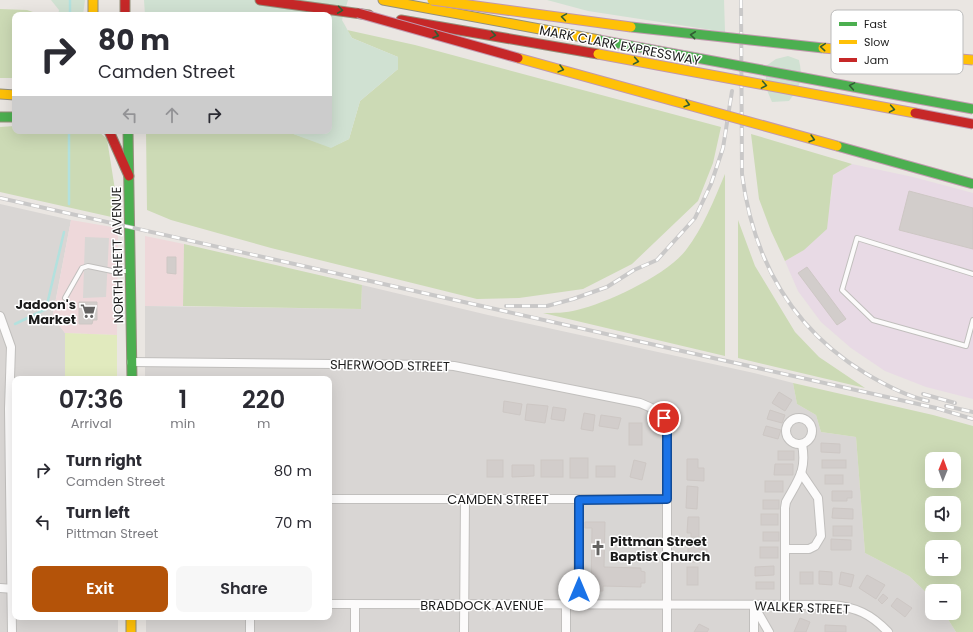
<!DOCTYPE html>
<meta charset="utf-8">
<style>
:root{--surface:#fff;--page:#f7f7f7;--text:#2b2b33;--muted:#7c7c81;--accent:#b45309}
body{margin:0;font-family:Poppins,sans-serif;background:var(--page);color:var(--text);height:100vh;display:flex;flex-direction:column;font-size:15px;white-space:nowrap}
*{box-sizing:border-box;margin:0}
p{font-size:13px;color:var(--muted)}
.icon{flex:none;width:22px;height:22px;fill:none;stroke:currentColor;stroke-width:2;stroke-linecap:round;stroke-linejoin:round}
.map{position:relative;flex:1;overflow:hidden}
.side{position:absolute;left:12px;top:376px;width:320px;height:244px;display:flex;flex-direction:column;background:var(--surface);border-radius:8px;box-shadow:0 4px 16px #0002}
.side>*{flex:none}
.guide{position:absolute;left:12px;top:12px;width:320px;height:122px;border-radius:8px;box-shadow:0 4px 16px #0002;background:#fff;color:var(--text);overflow:hidden}
.needle{width:26px;rotate:1deg}
.buttons{position:absolute;left:925px;top:452px;display:grid;gap:8px}
.buttons a{display:grid;place-items:center;width:36px;height:36px;border-radius:8px;background:var(--surface);box-shadow:0 4px 16px #0002;font-size:20px}
.pin{position:absolute;display:grid;place-items:center;width:34px;height:34px;color:#fff;margin:-17px;border:2px solid #fff;border-radius:50%;box-shadow:0 1px 4px #0007}
.me{position:absolute;width:44px;margin:-22px;rotate:0deg;stroke-linejoin:round;filter:drop-shadow(0 0 3px #0008)}
.turn{display:flex;align-items:center;gap:14px;height:84px;padding:0 20px;font-size:18px}
.turn .icon{width:52px;height:52px;stroke-width:2.5}
.turn b{display:block;font-size:28px;line-height:34px}
.lanes{display:flex;align-items:center;height:38px;padding:0 20px;background:#0003;justify-content:center;gap:20px;direction:ltr}
.lanes .off{opacity:.35}
.eta{display:flex;justify-content:space-evenly;align-items:center;height:68px;text-align:center}
.eta b{font-size:24px;font-weight:600;line-height:28px}
.action{display:flex;gap:8px;margin-top:auto;padding:8px 20px}
.action a{flex:1;height:46px;border-radius:8px;background:var(--accent);color:#fff;font-size:16px;font-weight:600;line-height:46px;text-align:center}
.action a+a{background:var(--page);color:var(--text)}
ul{padding:0;list-style:none}
li{display:flex;align-items:center;gap:12px;height:52px;padding:0 20px}
li div{flex:1}
li b{display:block;font-size:15px}
li em{font-style:normal}
.map>svg:first-child{display:block}
</style>
<div class="map">
<svg width="973" height="632" viewBox="0 0 973 632">
<rect width="100%" height="100%" fill="#eae6e2"/>
<g fill="#d9d6d4">
<polygon points="0,204 71,220 52,319 58,324 65,333 65,379 15,379 15,617 118,617 118,632 0,632"/>
<polygon points="362,285 488,315 754,373 793,383 797,404 816,415 821,432 856,437 865,553 909,576 932,598 932,613 944,613 956,632 146,632 146,617 329,617 329,379 145,379 145,306 361,309"/>
</g>
<g fill="#eed8da">
<polygon points="71,220 118,228 117,335 65,333 58,324 52,320"/>
<polygon points="145,236 184,244 183,306 145,306"/>
</g>
<polygon fill="#e8dae5" points="852,164 913,177 973,193 973,399 926,387 885,371 851,348 821,322 798,291 785,261 804,250 831,198 833,175"/>
<g fill="#d8d6d4">
<polygon points="85,237 109,238 106,297 83,298"/>
<polygon points="579,499 667,499 667,605 578,605"/>
</g>
<polygon fill="#e1eabe" points="65,333 117,335 117,379 65,379"/>
<g fill="#ccdab5" fill-rule="evenodd">
<polygon points="0,9 27,10 42,15 15,15 15,78 0,78"/>
<polygon points="347,30 415,45 721,127 713,163 698,201 632,264 583,289 519,298 477,299 271,248 171,220 147,210 146,131 285,131 332,147 349,139 360,101 398,69 398,57 352,38"/>
<polygon points="15,126 15,131 98,131 107,139 118,209 116,218 0,192 0,127"/>
<polygon points="751,134 852,164 833,175 827,229 804,250 785,261 771,231 759,199"/>
<path d="M725 174V356L543 313C554 313 566 313 577 310 607 303 667 275 686 250 703 228 714 200 725 174Z"/>
<polygon points="738,220 755,266 795,332 819,357 865,388 738,358"/>
<polygon points="184,244 362,285 361,309 183,306"/>
<path d="M793 383 933 415 973 426V632H956L944 613H954V591H932V598L909 576 865 553 856 437 821 432 816 415 797 404ZM932 459H954V481H932ZM932 503H954V525H932ZM932 547H954V569H932Z"/>
</g>
<g fill="#d0e1d2">
<polygon points="51,0 85,0 83,15 58,15 59,10"/>
<polygon points="144,0 348,0 342,20 352,38 398,57 398,69 360,101 349,139 331,148 285,131 329,131 329,15 145,15"/>
<polygon points="547,0 724,0 725,32 588,11"/>
<path d="M788 56 799 60C803 79 801 85 789 101L772 102 766 88V66L776 59Z"/>
</g>
<g fill="none" stroke-linecap="round" stroke-linejoin="round">
<g stroke="#b3e1de" stroke-width="2.5">
<polyline points="70,15 70,0"/>
<polyline points="69,134 69,204"/>
<polyline points="15,324 46,309 64,232"/>
</g>
</g>
<g fill="#d2cdcb" stroke="#cdc7c4">
<polygon points="909,191 973,208 973,249 899,230"/>
<polygon points="167,257 176,257 176,274 167,273"/>
<polygon points="807,267 846,319 837,325 798,273"/>
<polygon points="79,302 97,302 97,320 93,320 92,324 79,324"/>
<polygon points="779,392 792,400 785,411 772,403"/>
<polygon points="504,401 522,404 520,415 503,412"/>
<polygon points="527,404 548,406 545,423 525,420"/>
<polygon points="553,407 566,409 564,421 551,419"/>
<polygon points="770,410 785,415 782,423 767,419"/>
<polygon points="584,413 595,415 593,431 581,429"/>
<polygon points="601,415 621,418 618,429 599,426"/>
<rect x="629" y="423" width="13" height="22"/>
<polygon points="766,426 781,430 778,439 763,435"/>
<polygon points="821,443 840,444 840,453 821,452"/>
<rect x="778" y="451" width="16" height="9"/>
<rect x="570" y="458" width="18" height="20"/>
<polygon points="687,459 698,459 698,468 704,468 704,481 687,480"/>
<rect x="487" y="460" width="16" height="17"/>
<rect x="541" y="460" width="22" height="17"/>
<polygon points="634,460 646,463 642,480 630,477"/>
<rect x="822" y="460" width="24" height="8"/>
<polygon points="775,464 793,464 793,475 774,475"/>
<polygon points="512,465 534,465 534,476 512,477"/>
<rect x="596" y="466" width="19" height="11"/>
<rect x="825" y="475" width="18" height="9"/>
<rect x="765" y="481" width="18" height="11"/>
<polygon points="687,486 698,487 697,509 686,508"/>
<polygon points="832,491 852,491 852,498 847,498 847,501 832,501"/>
<rect x="763" y="500" width="16" height="9"/>
<polygon points="833,508 853,509 853,519 832,518"/>
<rect x="761" y="514" width="17" height="11"/>
<polygon points="688,517 699,517 699,537 691,537 691,533 687,533"/>
<polygon points="585,522 605,522 604,567 641,568 641,571 645,572 645,583 641,583 641,587 603,586 603,591 591,591 592,528 585,528"/>
<rect x="833" y="526" width="19" height="10"/>
<rect x="763" y="532" width="16" height="9"/>
<polygon points="831,539 851,540 851,550 831,550"/>
<polygon points="688,542 699,542 699,549 707,549 707,562 688,562"/>
<rect x="760" y="547" width="18" height="11"/>
<polygon points="774,566 774,575 755,576 755,567"/>
<rect x="687" y="567" width="11" height="18"/>
<polygon points="819,571 832,572 832,585 819,584"/>
<rect x="800" y="572" width="13" height="12"/>
<polygon points="841,572 854,575 851,587 839,584"/>
<polygon points="867,575 885,585 876,599 859,588"/>
<rect x="756" y="582" width="18" height="7"/>
<polygon points="883,594 888,598 882,604 878,600"/>
<polygon points="897,598 912,608 905,617 891,606"/>
<polygon points="800,618 810,622 806,632 794,632"/>
<polygon points="699,624 709,629 707,632 694,632"/>
<polygon points="825,625 846,626 846,632 825,632"/>
</g>
<g fill="none" stroke-linecap="round" stroke-linejoin="round">
<g stroke="#c1bfbd" stroke-width="6">
<g id="lane">
<polyline points="973,274 857,238 842,290 873,320 966,346 973,320"/>
<polyline points="65,298 82,268 88,266 112,271 130,271"/>
</g>
</g>
<g stroke="#c1bfbd" stroke-width="10">
<g id="street">
<polyline points="0,316 11,347 9,409 12,632"/>
<path d="M131 362 438 365 454 366 640 403C657 410 663 412 667 430V632"/>
<circle cx="799" cy="431" r="13"/>
<polyline points="329,499 667,499"/>
<polyline points="785,549 809,549 815,546 821,536 818,498 801,473"/>
<polyline points="0,588 15,589"/>
<path d="M329 604 831 605C856 607 871 614 888 632"/>
<polyline points="355,605 355,632"/>
<polyline points="578,605 579,499"/>
<polyline points="754,606 769,632"/>
<path d="M785 606V508L786 502C798 480 807 471 802 444"/>
<polyline points="250,632 250,617"/>
<polyline points="464,632 465,499"/>
<polyline points="566,632 566,605"/>
<polyline points="754,632 754,607"/>
</g>
</g>
<g stroke="#948f7b" stroke-width="11">
<g id="fast">
<polyline points="0,117 15,117"/>
<polyline points="128,131 132,379"/>
</g>
</g>
<g stroke="#948f7b" stroke-width="11">
<g id="slow">
<polyline points="93,0 93,15"/>
<polyline points="383,0 599,40"/>
<polyline points="0,94 15,95"/>
<polyline points="131,617 131,632"/>
</g>
</g>
<g stroke="#948f7b" stroke-width="11">
<g id="jam">
<polyline points="125,0 125,15"/>
<polyline points="260,0 369,15"/>
<polyline points="401,20 598,54"/>
<polyline points="109,131 129,176"/>
</g>
</g>
<use href="#lane" stroke="#fcfbfb" stroke-width="4"/>
<use href="#street" stroke="#fcfbfb" stroke-width="8"/>
<use href="#fast" stroke="#4caf50" stroke-width="9"/>
<use href="#slow" stroke="#ffc107" stroke-width="9"/>
<use href="#jam" stroke="#c62828" stroke-width="9"/>
<g stroke="#c9c8c8" stroke-width="4">
<g id="rail">
<path d="M741 0 742 174C753 259 790 327 865 373 885 385 906 396 928 401"/>
<polyline points="0,198 936,408 973,419"/>
<polyline points="506,306 547,306 573,299 607,287 634,270 657,260 695,218 711,184 723,148 732,91"/>
<polyline points="923,394 955,403"/>
<polyline points="946,406 973,412"/>
</g>
</g>
<use href="#rail" stroke="#fff" stroke-width="2.5" stroke-dasharray="8" stroke-linecap="butt"/>
<g stroke="#c198ae" stroke-width="11" stroke-linecap="butt">
<g id="fast-bridge">
<polyline points="631,27 823,48"/>
<polyline points="599,40 973,109"/>
<polyline points="837,146 973,184"/>
</g>
</g>
<g stroke="#c198ae" stroke-width="11" stroke-linecap="butt">
<g id="slow-bridge">
<polyline points="432,0 631,27"/>
<polyline points="823,48 973,60"/>
<polyline points="598,54 915,113"/>
<polyline points="518,58 837,146"/>
</g>
</g>
<g stroke="#c198ae" stroke-width="11" stroke-linecap="butt">
<g id="jam-bridge">
<polyline points="358,13 518,58"/>
<polyline points="915,113 973,124"/>
</g>
</g>
<use href="#fast-bridge" stroke="#4caf50" stroke-width="9"/>
<use href="#slow-bridge" stroke="#ffc107" stroke-width="9"/>
<use href="#jam-bridge" stroke="#c62828" stroke-width="9"/>
</g>
<defs><path id="oneway-chevron" d="M-2-3.5L2.5 0L-2 3.5" fill="none" stroke-width="1.6" stroke-linecap="round" stroke-linejoin="round"/></defs>
<g stroke="#315e33">
<use href="#oneway-chevron" transform="translate(340 10) rotate(8)"/>
<use href="#oneway-chevron" transform="translate(564 17) rotate(-171)"/>
<use href="#oneway-chevron" transform="translate(436 35) rotate(16)"/>
<use href="#oneway-chevron" transform="translate(493 35) rotate(9)"/>
<use href="#oneway-chevron" transform="translate(693 35) rotate(-174)"/>
<use href="#oneway-chevron" transform="translate(823 47) rotate(-175)"/>
<use href="#oneway-chevron" transform="translate(636 61) rotate(10)"/>
<use href="#oneway-chevron" transform="translate(561 69) rotate(15)"/>
<use href="#oneway-chevron" transform="translate(764 85) rotate(10)"/>
<use href="#oneway-chevron" transform="translate(852 86) rotate(-170)"/>
<use href="#oneway-chevron" transform="translate(687 104) rotate(16)"/>
<use href="#oneway-chevron" transform="translate(892 109) rotate(10)"/>
<use href="#oneway-chevron" transform="translate(812 139) rotate(16)"/>
</g>
<g fill="none" stroke-linecap="round" stroke-linejoin="round">
<g stroke="#114b97" stroke-width="10">
<polyline id="route" points="579,590 579,500 667,499 667,430 664,418"/>
</g>
<use href="#route" stroke="#1a73e8" stroke-width="7"/>
</g>
<defs>
<g id="supermarket-bare" transform="scale(1.2)"><path d="M-6-5.5h2.5l.6 2H6L4.5 2H-2.5L-4.4-4H-6ZM-1.5 3.2a1.3 1.3 0 1 0 .1 0ZM3 3.2a1.3 1.3 0 1 0 .1 0Z" fill="#636261" stroke="#fff" stroke-width="2.5" paint-order="stroke"/></g>
<g id="church-bare" transform="scale(1.2)"><path d="M-1.2-6h2.4v3.5h3.3v2.4h-3.3V6h-2.4V-.1h-3.3v-2.4h3.3Z" fill="#636261" stroke="#fff" stroke-width="2.5" paint-order="stroke"/></g>
</defs>
<g fill-rule="evenodd">
<use href="#supermarket-bare" x="88" y="311"/>
<use href="#church-bare" x="598" y="548"/>
</g>
<g text-anchor="middle" stroke-width="3" stroke-linejoin="round" paint-order="stroke">
<g font-size="13" fill="#1b1b1b" stroke="#fff">
<text transform="translate(620 45) rotate(11)" y="5">MARK CLARK EXPRESSWAY</text>
<text transform="translate(117 255) rotate(-91)" y="5">NORTH RHETT AVENUE</text>
<text transform="translate(390 365) rotate(1)" y="5">SHERWOOD STREET</text>
<text x="498" y="504">CAMDEN STREET</text>
<text x="482" y="610">BRADDOCK AVENUE</text>
<text transform="translate(802 607) rotate(2)" y="5">WALKER STREET</text>
</g>
<g font-size="13" font-weight="bold" fill="#1b1b1b" stroke="#fff" text-anchor="end">
<text x="76" y="309">Jadoon's<tspan x="76" dy="15">Market</tspan></text>
<text x="610" y="546" text-anchor="start">Pittman Street<tspan x="610" dy="15">Baptist Church</tspan></text>
</g>
</g>
<rect x="831" y="10" width="132" height="64" rx="6" fill="#fff" stroke="#bbb" stroke-width="1"/>
<rect x="839" y="22" width="18" height="4" fill="#4caf50"/>
<rect x="839" y="40" width="18" height="4" fill="#ffc107"/>
<rect x="839" y="58" width="18" height="4" fill="#c62828"/>
<g font-size="11" fill="#1b1b1b">
<text x="864" y="28">Fast</text>
<text x="864" y="46">Slow</text>
<text x="864" y="64">Jam</text>
</g>
</svg>
<div class="buttons">
<a><svg class="needle" viewBox="-14 -14 28 28"><path d="M0-13l5 13h-10z" fill="#e53935"/><path d="M0 13l5-13h-10z" fill="#7c7c81"/></svg></a>
<a><svg class="icon" aria-label="sound" viewBox="0 0 24 24"><path d="M4 9h4l5-4v14l-5-4H4zM17 9q2 3 0 6"/></svg></a>
<a>+</a>
<a>−</a>
</div>
<div class="pin" style="left:664px;top:418px;background:#d93025"><svg class="icon" aria-label="arrive" viewBox="0 0 24 24"><path d="M6 21V4h12l-3 4 3 4H6"/></svg></div>
<svg class="me" style="left:579px;top:590px" viewBox="-20 -20 40 40"><circle r="19" fill="#fff"/><path d="M0-13L10 11 0 6-10 11z" fill="#1a73e8"/></svg>
<div class="guide">
<div class="turn"><svg class="icon" aria-label="right" viewBox="0 0 24 24"><path d="M7 20v-9h11M14 6l5 5-5 5"/></svg><div><b>80 m</b>Camden Street</div></div>
<div class="lanes"><svg class="icon off" aria-label="left" viewBox="0 0 24 24"><path d="M17 20v-9H6M10 6l-5 5 5 5"/></svg><svg class="icon off" aria-label="ahead" viewBox="0 0 24 24"><path d="M12 20V5M6 11l6-6 6 6"/></svg><svg class="icon" aria-label="right" viewBox="0 0 24 24"><path d="M7 20v-9h11M14 6l5 5-5 5"/></svg></div>
</div>
<section class="side">
<div class="eta">
<div><b>07:36</b><p>Arrival</p></div>
<div><b>1</b><p>min</p></div>
<div><b>220</b><p>m</p></div>
</div>
<ul>
<li><svg class="icon" aria-label="right" viewBox="0 0 24 24"><path d="M7 20v-9h11M14 6l5 5-5 5"/></svg><div><b>Turn right</b><p>Camden Street</p></div><em>80 m</em></li>
<li><svg class="icon" aria-label="left" viewBox="0 0 24 24"><path d="M17 20v-9H6M10 6l-5 5 5 5"/></svg><div><b>Turn left</b><p>Pittman Street</p></div><em>70 m</em></li>
</ul>
<div class="action"><a>Exit</a><a>Share</a></div>
</section>
</div>
